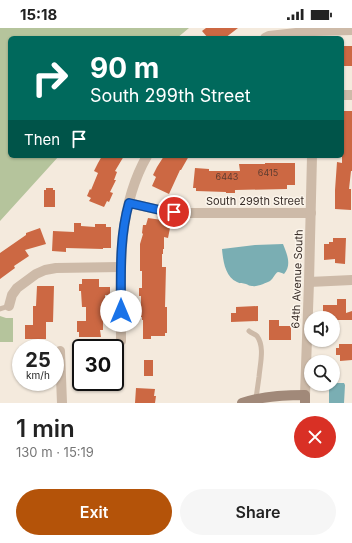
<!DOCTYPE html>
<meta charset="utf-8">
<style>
:root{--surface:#fff;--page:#f6f6f6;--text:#222;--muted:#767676;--accent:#b45309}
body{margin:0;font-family:Inter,sans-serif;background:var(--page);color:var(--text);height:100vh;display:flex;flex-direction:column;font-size:15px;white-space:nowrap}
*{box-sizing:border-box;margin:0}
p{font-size:13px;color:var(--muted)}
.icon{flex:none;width:22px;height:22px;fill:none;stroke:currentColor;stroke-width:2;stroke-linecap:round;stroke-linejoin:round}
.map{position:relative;height:375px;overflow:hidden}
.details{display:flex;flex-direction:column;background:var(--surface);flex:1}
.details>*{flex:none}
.guide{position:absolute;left:8px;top:8px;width:336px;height:122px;border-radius:6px;box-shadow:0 1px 3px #0004;background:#00695c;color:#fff;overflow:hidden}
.fabs{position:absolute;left:304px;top:283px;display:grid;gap:8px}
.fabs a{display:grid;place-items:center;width:36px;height:36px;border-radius:50%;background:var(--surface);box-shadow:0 1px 3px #0004;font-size:20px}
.speed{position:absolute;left:12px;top:311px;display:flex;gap:8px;font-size:20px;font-weight:700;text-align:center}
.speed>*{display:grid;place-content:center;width:52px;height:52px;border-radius:50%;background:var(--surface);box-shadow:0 1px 3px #0004;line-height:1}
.speed small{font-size:10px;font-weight:400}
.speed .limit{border:2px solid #111;border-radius:6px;background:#fff;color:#111}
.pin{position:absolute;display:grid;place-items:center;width:34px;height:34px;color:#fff;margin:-17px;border:2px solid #fff;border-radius:50%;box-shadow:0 1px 4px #0007}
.me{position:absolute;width:44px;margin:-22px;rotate:0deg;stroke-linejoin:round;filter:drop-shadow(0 0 3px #0008)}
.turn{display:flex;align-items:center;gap:14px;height:84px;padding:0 16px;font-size:18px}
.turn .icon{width:52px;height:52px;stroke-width:2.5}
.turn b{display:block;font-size:28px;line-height:34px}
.then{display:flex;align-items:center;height:38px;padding:0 16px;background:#0003;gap:8px;font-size:15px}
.round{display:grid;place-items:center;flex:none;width:42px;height:42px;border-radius:21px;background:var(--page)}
.overview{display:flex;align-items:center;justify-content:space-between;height:68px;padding:0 16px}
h1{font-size:24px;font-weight:600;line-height:30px}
.primary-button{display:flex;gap:8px;margin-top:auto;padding:8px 16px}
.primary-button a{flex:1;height:46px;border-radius:24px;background:var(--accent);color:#fff;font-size:16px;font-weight:600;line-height:46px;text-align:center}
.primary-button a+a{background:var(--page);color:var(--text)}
.status{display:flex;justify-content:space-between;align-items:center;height:28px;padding:0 20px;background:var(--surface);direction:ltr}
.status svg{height:11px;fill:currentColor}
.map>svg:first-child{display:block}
</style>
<div class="status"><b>15:18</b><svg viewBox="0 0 49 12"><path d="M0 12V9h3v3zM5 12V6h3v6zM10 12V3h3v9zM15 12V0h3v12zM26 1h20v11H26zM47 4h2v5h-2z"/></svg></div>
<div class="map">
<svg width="352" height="375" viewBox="0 0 352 375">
<rect width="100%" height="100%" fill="#f4eadd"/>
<g fill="#b5c49c">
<polygon points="0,0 189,0 177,10 10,10 10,128 59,128 0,193"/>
<polygon points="0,288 6,290 13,290 13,314 0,314"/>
</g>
<g fill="#7aaeb3">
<path d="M283 216C287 226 292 237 284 246 282 245 280 244 278 244 275 245 274 250 270 253 266 255 257 259 252 258 249 258 249 257 246 256 243 255 240 256 237 254 225 249 223 232 222 221L255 217Z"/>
<polygon points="333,355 344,355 345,357 344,375 329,375 329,357 330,356 333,356"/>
</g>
<g fill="#cc6843">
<polygon points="206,0 238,0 225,10 208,10 202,3"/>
<rect x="342" y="18" width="10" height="20"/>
<polygon points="342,83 352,83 352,143 351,143 349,161 351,161 351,182 335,181 335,162 337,134 342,135"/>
<polygon points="102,128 124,128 115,143 117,144 114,152 116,152 110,164 113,165 109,174 107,173 104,179 89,173 91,170 87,168 90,161 91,162 98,145 94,143 98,135"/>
<polygon points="164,128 189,128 181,142 180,142 169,166 152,158 156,149 153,147 157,139"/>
<polygon points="265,135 295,135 295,157 287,157 287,161 235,162 235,165 226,165 226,164 196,163 196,160 193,160 195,140 209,141 209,143 240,143 239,136 265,136"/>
<polygon points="46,160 53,160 53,162 55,162 55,179 44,179 44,162 46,162"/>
<polygon points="148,190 169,193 168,200 170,200 168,210 164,209 164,221 163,221 163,226 162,226 162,239 166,239 165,279 167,279 167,305 165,305 165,308 151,308 151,311 143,311 143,292 142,292 142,289 141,289 141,268 139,268 139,260 142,260 142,243 140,243 140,216 143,206 142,205 143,197 146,197"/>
<polygon points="74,195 81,195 81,198 95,199 95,196 106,196 106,199 111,199 111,220 103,220 103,221 66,220 66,224 52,223 53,203 74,204"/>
<polygon points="40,200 46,216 25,222 29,228 14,238 15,240 0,251 0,225 26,207 26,205"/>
<polygon points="333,210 346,210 345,236 335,235 335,231 324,232 324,216 329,216 329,214 333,214"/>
<polygon points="82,251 99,251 99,259 110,259 110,267 105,267 105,288 103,288 103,302 100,302 101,309 79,309 79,304 77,304 77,293 86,293 86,279 82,279 81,263 79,263 79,256 82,256"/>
<polygon points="37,258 54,258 53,294 46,294 46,311 25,311 25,297 33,297 33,278 36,278"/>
<polygon points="337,271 346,271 346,285 352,283 352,292 333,292 333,290 323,290 323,277 337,277"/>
<polygon points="258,278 258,293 231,294 231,285 236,285 236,279"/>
<polygon points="269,292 279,292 279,298 291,298 291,312 269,312"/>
<polygon points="339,316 352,316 352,332 340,333 340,327 336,327 336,320 339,320"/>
<rect x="144" y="332" width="9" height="16"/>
<polygon points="136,360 155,361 154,368 156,368 155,375 135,375"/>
</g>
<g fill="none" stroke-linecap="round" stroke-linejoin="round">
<g stroke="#cdbaa8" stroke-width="5">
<polyline points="0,281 9,278"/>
<path d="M249 303C251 305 255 306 257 308 265 319 260 336 259 349 258 356 257 363 256 371"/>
</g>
<g stroke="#cdbaa8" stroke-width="10">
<polyline points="265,10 269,8 314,3 352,2"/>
<polyline points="342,67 352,67"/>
<polyline points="129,175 164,183 185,185 311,185"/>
<polyline points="309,254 352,252"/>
<polyline points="9,278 12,267 17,260 36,246 45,242 56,240 121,239"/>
<path d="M121 313C121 251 115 184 147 128"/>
<polyline points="60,323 62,375"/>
<polyline points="305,367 309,254 312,128"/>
</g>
<path stroke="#a18979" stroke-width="10" d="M242 375C262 368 283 367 305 367V375"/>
</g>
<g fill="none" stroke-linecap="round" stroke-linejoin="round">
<g stroke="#114b97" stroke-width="10">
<path id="route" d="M121 283C121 247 119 210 129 175L164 183 174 184"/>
</g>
<use href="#route" stroke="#1a73e8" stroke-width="7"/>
</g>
<g text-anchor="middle" stroke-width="3" stroke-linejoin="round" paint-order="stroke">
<g font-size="9" fill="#5e3c30">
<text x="268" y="148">6415</text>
<text x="227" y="152">6443</text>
</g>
<g font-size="11" fill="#392e29" stroke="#fbf4ea">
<text x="255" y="177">South 299th Street</text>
<text transform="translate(297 251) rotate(-88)" y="4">64th Avenue South</text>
</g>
</g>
</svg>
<div class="fabs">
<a><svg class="icon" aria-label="sound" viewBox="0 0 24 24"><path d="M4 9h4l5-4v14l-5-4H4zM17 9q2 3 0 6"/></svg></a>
<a><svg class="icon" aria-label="search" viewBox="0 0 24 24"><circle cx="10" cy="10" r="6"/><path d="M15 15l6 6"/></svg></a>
</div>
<div class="speed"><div>25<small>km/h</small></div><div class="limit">30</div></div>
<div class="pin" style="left:174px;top:184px;background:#d93025"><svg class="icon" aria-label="arrive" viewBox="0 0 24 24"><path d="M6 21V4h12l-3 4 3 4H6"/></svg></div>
<svg class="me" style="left:121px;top:283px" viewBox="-20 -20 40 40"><circle r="19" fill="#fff"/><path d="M0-13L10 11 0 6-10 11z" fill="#1a73e8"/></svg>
<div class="guide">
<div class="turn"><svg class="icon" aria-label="right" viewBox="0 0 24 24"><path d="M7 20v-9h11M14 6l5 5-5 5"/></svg><div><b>90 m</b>South 299th Street</div></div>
<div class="then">Then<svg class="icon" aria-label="arrive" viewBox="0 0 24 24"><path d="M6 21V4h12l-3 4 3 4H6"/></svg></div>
</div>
</div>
<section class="details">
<div class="overview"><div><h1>1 min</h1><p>130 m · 15:19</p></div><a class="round" style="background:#d93025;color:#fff"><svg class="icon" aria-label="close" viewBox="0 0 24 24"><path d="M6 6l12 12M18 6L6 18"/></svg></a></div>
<div class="primary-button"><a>Exit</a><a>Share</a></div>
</section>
